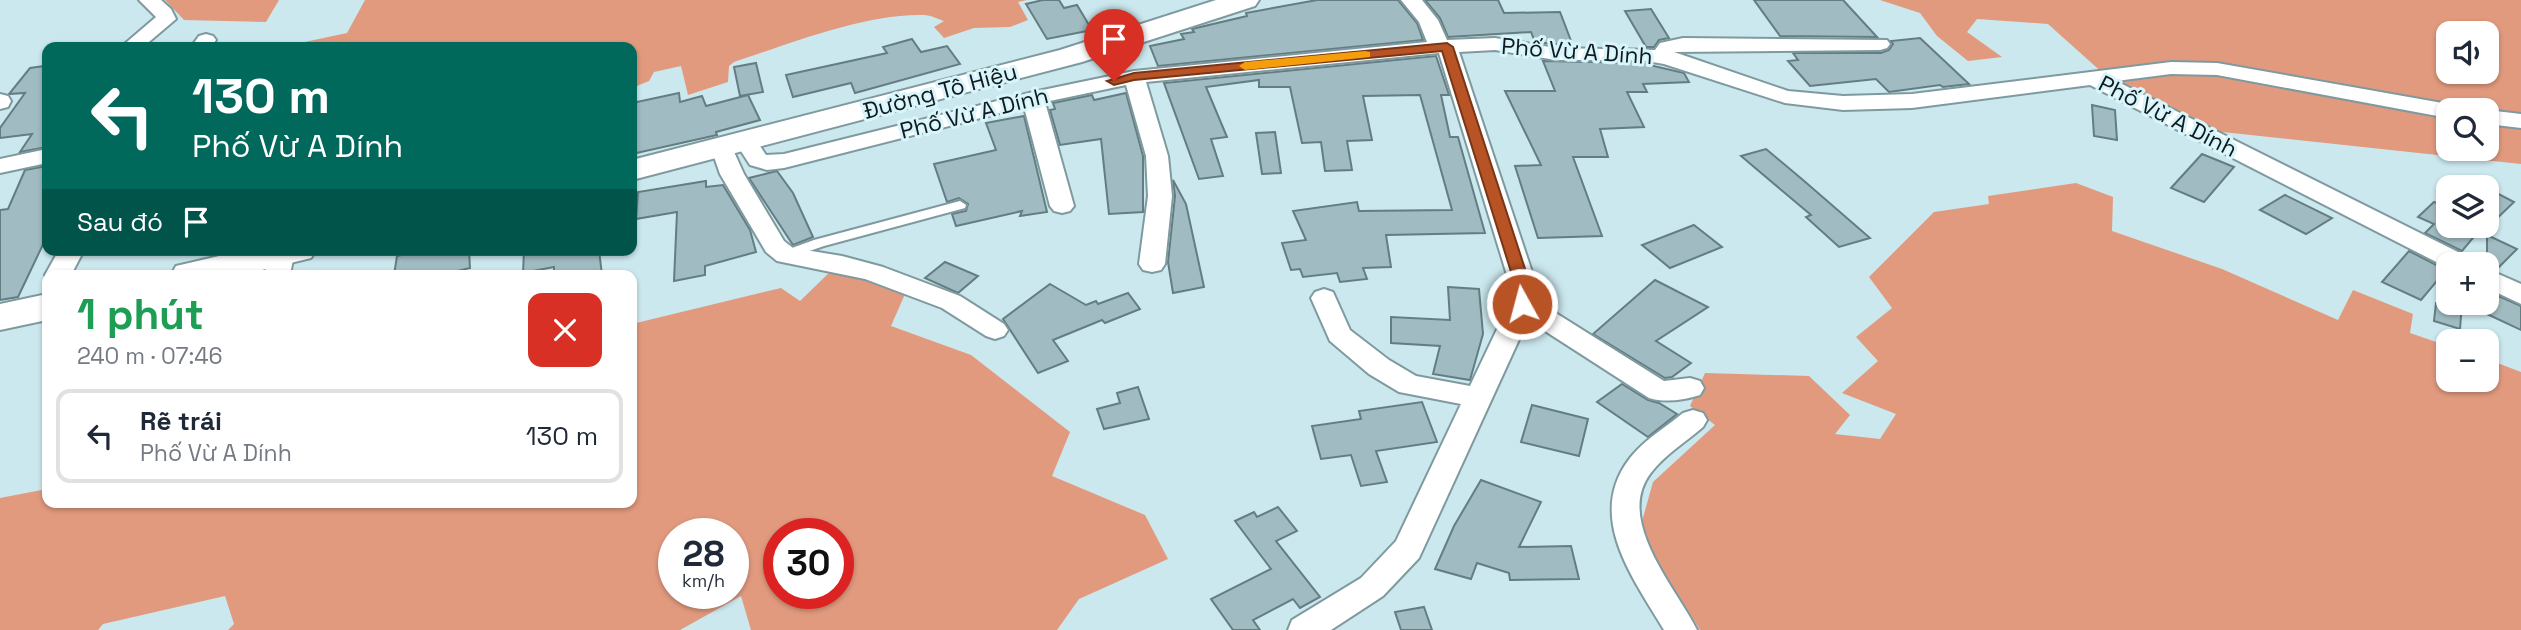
<!DOCTYPE html>
<html lang="vi">
<meta charset="utf-8">
<style>
:root{--surface:#fff;--page:#f2f2f3;--text:#1f2937;--muted:#747a83;--line:#e0e1e3}
body{margin:0;font-family:"Space Grotesk",sans-serif;background:var(--page);color:var(--text);height:100vh;display:flex;flex-direction:column;font-size:26px;white-space:nowrap}
*{box-sizing:border-box;margin:0}
p{font-size:23px;color:var(--muted)}
.icon{flex:none;width:38px;height:38px;fill:none;stroke:currentColor;stroke-width:2;stroke-linecap:round;stroke-linejoin:round}
.map{position:relative;flex:1;overflow:hidden}
.side{position:absolute;left:42px;top:270px;width:595px;height:238px;display:flex;flex-direction:column;background:var(--surface);border-radius:14px;box-shadow:0 2px 5px #0004}
.side>*{flex:none}
.banner{position:absolute;left:42px;top:42px;width:595px;height:214px;border-radius:14px;box-shadow:0 2px 5px #0004;background:#00695c;color:#fff;overflow:hidden}
.tools{position:absolute;left:2436px;top:21px;display:grid;gap:14px}
.tools a{display:grid;place-items:center;width:63px;height:63px;border-radius:14px;background:var(--surface);box-shadow:0 2px 5px #0004;font-size:35px}
.speed{position:absolute;left:658px;top:518px;display:flex;gap:14px;font-size:35px;font-weight:700;text-align:center}
.speed>*{display:grid;place-content:center;width:91px;height:91px;border-radius:50%;background:var(--surface);box-shadow:0 2px 5px #0004;line-height:1}
.speed small{font-size:18px;font-weight:400}
.speed .limit{border:10px solid #d22;background:#fff;color:#111}
.pin{position:absolute;display:grid;place-items:center;width:60px;height:60px;color:#fff;margin:-72px -30px;border-radius:50% 50% 50% 0;rotate:-45deg;box-shadow:0 0 7px #0007}
.pin .icon{rotate:45deg}
.me{position:absolute;width:77px;margin:-38px;rotate:353deg;stroke-linejoin:round;filter:drop-shadow(0 0 5px #0008)}
.turn{display:flex;align-items:center;gap:24px;height:147px;padding:0 35px;font-size:32px}
.turn .icon{width:91px;height:91px;stroke-width:2.5}
.turn b{display:block;font-size:49px;line-height:60px}
.then{display:flex;align-items:center;height:66px;padding:0 35px;background:#0003;gap:14px;font-size:26px}
.round{display:grid;place-items:center;flex:none;width:74px;height:74px;border-radius:14px;background:var(--page)}
.head{display:flex;align-items:center;justify-content:space-between;height:119px;padding:0 35px}
h1{font-size:42px;font-weight:700;line-height:52px;color:#1e9e55}
ul{padding:0;list-style:none}
li{display:flex;align-items:center;gap:21px;height:94px;margin:0 14px 10px;padding:0 21px;border:4px solid var(--line);border-radius:14px}
li div{flex:1}
li b{display:block;font-size:26px}
li em{font-style:normal}
.map>svg:first-child{display:block}
</style>
<div class="map">
<svg width="2521" height="630" viewBox="0 0 2521 630">
<rect width="100%" height="100%" fill="#cbe8ee"/>
<g fill="#e19a7e" fill-rule="evenodd">
<polygon points="165,0 279,0 266,22 184,20"/>
<path d="M365 0H1027L1018 2 1028 20 1010 27 974 28 944 38 934 27 944 21C938 19 930 15 924 15 866 13 789 44 734 62L729 66 728 82 688 95 681 66 654 72 649 81 632 88V47H291L295 44 347 33Z"/>
<path d="M1880 0H2521V164L2213 131 2105 75 2048 24 1977 19 1967 32 2002 57 1968 61 1937 36 1920 13ZM2448 33H2487V72H2448ZM2448 110H2487V149H2448Z"/>
<polygon points="2076,183 2113,197 2112,231 2222,269 2338,320 2353,290 2413,314 2410,333 2448,346 2448,380 2487,380 2487,359 2521,372 2521,630 1700,630 1639,532 1653,482 1715,425 1690,406 1705,373 1809,376 1850,415 1835,434 1880,439 1896,414 1842,393 1878,361 1856,337 1892,308 1869,277 1934,212 1989,204 1988,196"/>
<path d="M834 268 905 294 891 326 971 355 1070 432 1052 476 1145 515 1168 559 1079 599 1057 630H751L741 596 680 630H228L234 624 225 596 103 624 98 630H0V498L47 489V502H632V324L781 288 800 301ZM674 534H733V593H674ZM779 534H838V593H779Z"/>
</g>
<g fill="#a0bcc2" stroke="#637d83" stroke-width="2">
<polygon points="1043,0 1059,0 1064,8 1077,5 1092,30 1047,39 1026,4"/>
<polygon points="1317,0 1398,0 1417,23 1423,40 1158,66 1150,46 1184,39 1181,34 1194,32 1192,29 1247,16 1246,13"/>
<polygon points="1425,0 1498,0 1504,13 1560,12 1573,46 1535,42 1531,32 1448,37 1440,18"/>
<polygon points="1754,0 1843,0 1877,37 1780,36"/>
<polygon points="1651,9 1669,38 1659,40 1654,47 1646,47 1625,11"/>
<polygon points="1920,38 1969,84 1943,87 1940,85 1889,92 1876,79 1810,86 1788,61 1798,60 1793,53 1881,53 1889,50 1893,44 1891,41"/>
<polygon points="912,39 921,52 947,46 960,64 855,93 851,83 793,97 786,75 887,53 883,47"/>
<polygon points="1436,56 1449,95 1441,95 1450,137 1458,137 1485,233 1386,235 1391,267 1363,268 1367,279 1340,282 1337,273 1303,277 1300,269 1291,270 1282,243 1306,240 1293,211 1357,202 1359,211 1452,210 1420,95 1363,96 1372,140 1347,141 1352,170 1325,171 1321,142 1302,143 1290,87 1259,87 1259,80 1206,87 1227,137 1211,139 1223,176 1199,179 1164,83"/>
<polygon points="47,61 47,147 20,152 32,134 0,138 0,128 25,93 9,94 30,68 44,66"/>
<polygon points="1543,61 1641,63 1684,73 1689,82 1643,84 1647,92 1627,92 1644,127 1600,129 1608,157 1573,157 1602,236 1538,238 1515,166 1541,165 1505,91 1555,91"/>
<polygon points="756,63 763,92 740,96 734,67"/>
<polygon points="679,93 680,102 702,96 706,106 748,95 760,120 716,132 717,135 632,154 632,103"/>
<polygon points="1126,93 1143,156 1143,212 1109,214 1101,139 1060,145 1050,110 1055,109 1053,103 1092,95 1094,100"/>
<polygon points="2092,105 2115,110 2117,140 2094,136"/>
<polygon points="1024,116 1047,212 1020,216 1022,211 956,226 952,214 966,211 968,204 959,198 947,202 934,164 996,150 986,123"/>
<polygon points="1275,132 1281,173 1262,174 1256,133"/>
<polygon points="1766,149 1803,180 1870,238 1839,247 1806,217 1811,215 1741,156"/>
<polygon points="2202,154 2234,167 2204,202 2171,188"/>
<polygon points="47,166 47,236 18,297 0,300 0,210 8,209 25,170"/>
<polygon points="777,171 793,193 813,237 793,245 749,178"/>
<polygon points="1173,180 1186,204 1204,287 1173,293 1168,262 1175,196"/>
<polygon points="706,181 706,187 723,185 750,230 756,252 705,266 705,275 674,281 677,212 636,219 638,192"/>
<polygon points="2487,188 2514,202 2487,228"/>
<polygon points="2285,195 2332,218 2306,234 2260,210"/>
<polygon points="2434,202 2448,207 2448,226 2483,226 2462,251 2425,233 2434,224 2418,217"/>
<polygon points="1694,225 1722,247 1670,268 1642,245"/>
<polygon points="2487,235 2517,249 2496,270 2487,266"/>
<polygon points="423,250 469,250 470,268 441,275 394,275 397,256"/>
<polygon points="524,250 599,250 602,275 554,275 554,267 523,273"/>
<polygon points="2409,251 2446,270 2421,300 2382,282"/>
<polygon points="945,262 978,276 958,293 925,278"/>
<polygon points="1655,280 1708,307 1656,341 1691,363 1672,377 1665,378 1593,334"/>
<polygon points="1050,284 1086,305 1096,301 1098,304 1128,293 1140,309 1105,323 1102,320 1053,340 1068,361 1038,373 1003,319"/>
<polygon points="1448,287 1479,289 1483,334 1470,380 1433,374 1440,346 1391,343 1391,317 1450,320"/>
<polygon points="2487,291 2521,306 2521,330 2487,314"/>
<polygon points="2436,303 2462,303 2460,329 2434,321"/>
<polygon points="1622,384 1648,400 1659,403 1677,414 1648,437 1597,402"/>
<polygon points="1138,387 1149,419 1104,429 1097,409 1120,403 1117,393"/>
<polygon points="1422,402 1437,442 1376,451 1387,482 1361,486 1351,455 1321,459 1312,426 1361,419 1359,411"/>
<polygon points="1532,405 1588,419 1579,456 1521,442"/>
<polygon points="1481,480 1541,502 1519,547 1571,546 1579,579 1510,580 1509,573 1477,563 1471,579 1435,569 1454,526"/>
<polygon points="1278,507 1297,531 1276,541 1320,597 1300,608 1293,599 1253,620 1260,630 1233,630 1211,599 1271,569 1235,521 1254,512 1257,517"/>
<polygon points="1424,607 1432,630 1401,630 1395,612"/>
</g>
<g fill="none" stroke-linecap="round" stroke-linejoin="round">
<g stroke="#7f9a9f" stroke-width="4">
<polygon id="service" points="960,201 966,205 965,208 824,246 786,259 779,255 781,252 814,240"/>
</g>
<g stroke="#7f9a9f" stroke-width="4">
<g id="minor">
<polygon points="139,0 161,0 171,9 176,19 143,47 121,47 156,17"/>
<path d="M1401 0H1422L1438 20 1447 40 1495 38 1556 48 1655 50 1660 43 1683 38 1887 40 1890 44 1887 48 1880 50 1674 52 1788 91 1843 96 1912 94 2171 62 2217 63 2448 104 2458 110H2448V118L2217 75 2171 74 2116 81 2470 258 2474 264H2448V268L2090 85 1912 108 1843 110 1785 103 1664 64 1641 60H1556L1495 50 1459 52 1533 275 1535 300 1664 381 1690 378 1700 381 1704 388 1700 395C1684 400 1665 403 1649 398L1528 320 1419 558 1383 596 1331 630H1288L1292 620 1361 578 1396 541 1461 404 1399 392 1369 374 1330 341 1311 298 1315 292 1324 289 1333 292 1350 330 1389 360 1416 376 1470 386 1509 304 1507 275 1439 53 1146 82 1168 156 1172 196 1165 264 1161 270 1152 272 1143 270 1139 264 1148 196 1146 156 1126 85 1045 102 1074 206 1070 211 1062 213 1054 211 1050 206 1024 107 784 168 767 170 750 165 735 142 738 137H754L766 155 784 154 1033 92 1134 71 1427 42 1419 22Z"/>
<polygon points="206,34 213,36 216,40 211,47 191,47 199,36"/>
<polygon points="0,94 8,96 11,101 8,107 0,109"/>
<polygon points="2487,110 2521,114 2521,128 2487,124"/>
<polygon points="722,141 730,143 744,174 784,241 793,248 842,256 883,267 960,296 1004,324 1008,330 1004,336 995,339 986,336 942,308 865,279 777,261 766,252 720,174 711,148 714,143"/>
<polygon points="47,149 47,163 0,173 0,159"/>
<polygon points="59,250 84,250 71,275 47,275 47,278 45,275"/>
<polygon points="272,250 292,250 294,254 290,275 264,275"/>
<polygon points="2487,269 2521,284 2521,304 2487,288"/>
<path d="M1693 410 1703 413 1707 420 1703 427C1686 442 1664 455 1650 474 1615 521 1677 589 1697 630H1664C1633 578 1585 516 1630 458 1644 440 1666 427 1683 413Z"/>
</g>
</g>
<g stroke="#7f9a9f" stroke-width="4">
<g id="trunk">
<polygon points="1216,0 1259,0 1255,6 1082,62 632,180 632,160 1060,50"/>
<polygon points="245,250 316,250 311,258 242,275 171,275 176,266"/>
<polygon points="47,294 47,320 0,330 0,304"/>
</g>
</g>
<use href="#service" fill="#fff" fill-rule="evenodd"/>
<use href="#minor" fill="#fff" fill-rule="evenodd"/>
<use href="#trunk" fill="#fff" fill-rule="evenodd"/>
</g>
<polygon fill="#b85325" stroke="#783618" stroke-width="2" points="1447,43 1453,47 1527,275 1530,304 1528,308 1522,309 1514,304 1512,275 1442,51 1134,80 1114,85 1107,81 1134,73"/>
<polygon fill="#f59e0b" points="1365,51 1370,52 1370,57 1245,70 1239,66 1245,62"/>
<g text-anchor="middle" stroke-width="6" stroke-linejoin="round" paint-order="stroke">
<g font-size="23" fill="#111b1e" stroke="#d8f5fc">
<text transform="translate(1577 51) rotate(4)" y="8">Phố Vừ A Dính</text>
<text transform="translate(940 91) rotate(-15)" y="8">Đường Tô Hiệu</text>
<text transform="translate(974 113) rotate(-14)" y="8">Phố Vừ A Dính</text>
<text transform="translate(2168 116) rotate(27)" y="8">Phố Vừ A Dính</text>
</g>
</g>
</svg>
<div class="tools">
<a><svg class="icon" aria-label="sound" viewBox="0 0 24 24"><path d="M4 9h4l5-4v14l-5-4H4zM17 9q2 3 0 6"/></svg></a>
<a><svg class="icon" aria-label="search" viewBox="0 0 24 24"><circle cx="10" cy="10" r="6"/><path d="M15 15l6 6"/></svg></a>
<a><svg class="icon" aria-label="layers" viewBox="0 0 24 24"><path d="M12 4l9 5-9 5-9-5zM3 14l9 5 9-5"/></svg></a>
<a>+</a>
<a>−</a>
</div>
<div class="speed"><div>28<small>km/h</small></div><div class="limit">30</div></div>
<div class="pin" style="left:1114px;top:81px;background:#d93025"><svg class="icon" aria-label="arrive" viewBox="0 0 24 24"><path d="M6 21V4h12l-3 4 3 4H6"/></svg></div>
<svg class="me" style="left:1522px;top:304px" viewBox="-20 -20 40 40"><circle r="17" fill="#b85325" stroke="#fff" stroke-width="3"/><path d="M0-11L8 9 0 5-8 9z" fill="#fff"/></svg>
<div class="banner">
<div class="turn"><svg class="icon" aria-label="left" viewBox="0 0 24 24"><path d="M17 20v-9H6M10 6l-5 5 5 5"/></svg><div><b>130 m</b>Phố Vừ A Dính</div></div>
<div class="then">Sau đó<svg class="icon" aria-label="arrive" viewBox="0 0 24 24"><path d="M6 21V4h12l-3 4 3 4H6"/></svg></div>
</div>
<section class="side">
<div class="head"><div><h1>1 phút</h1><p>240 m · 07:46</p></div><a class="round" style="background:#d93025;color:#fff"><svg class="icon" aria-label="close" viewBox="0 0 24 24"><path d="M6 6l12 12M18 6L6 18"/></svg></a></div>
<ul>
<li><svg class="icon" aria-label="left" viewBox="0 0 24 24"><path d="M17 20v-9H6M10 6l-5 5 5 5"/></svg><div><b>Rẽ trái</b><p>Phố Vừ A Dính</p></div><em>130 m</em></li>
</ul>
</section>
</div>
